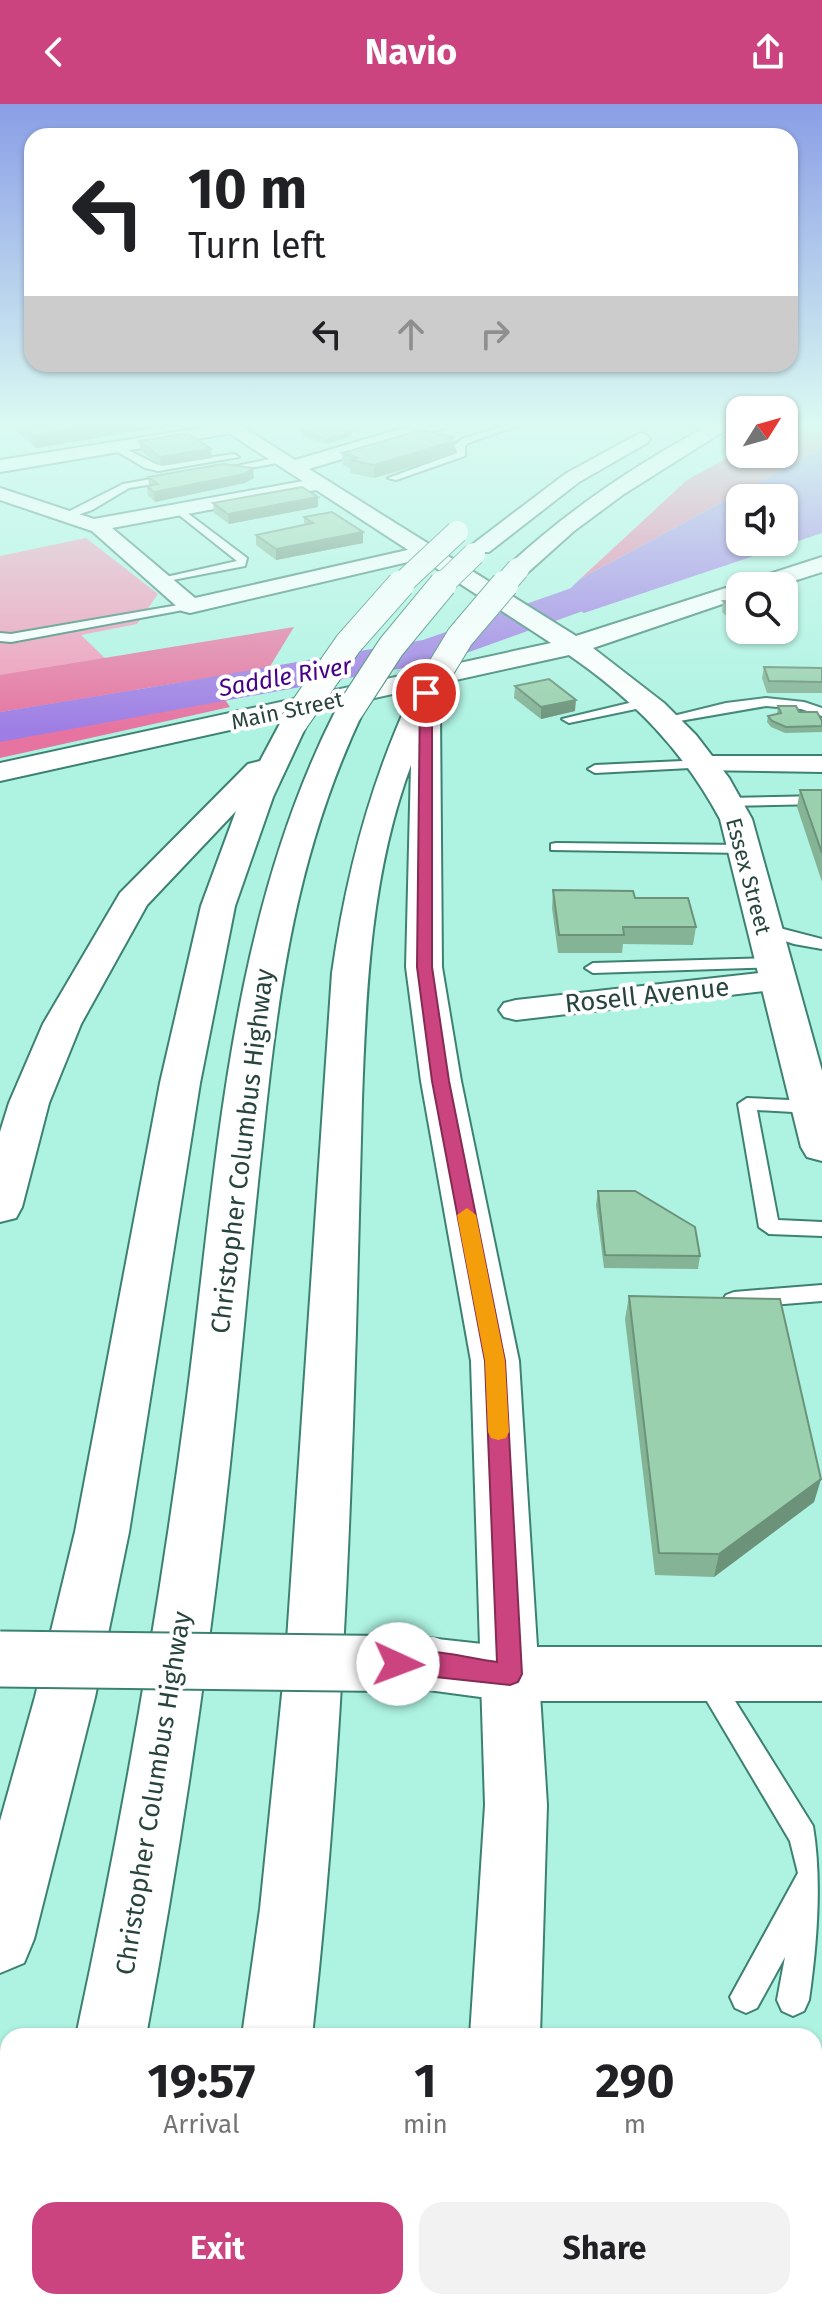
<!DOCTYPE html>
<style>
:root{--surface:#fff;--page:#f2f2f2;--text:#202124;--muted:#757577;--accent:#cb437f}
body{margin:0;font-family:"Fira Sans",sans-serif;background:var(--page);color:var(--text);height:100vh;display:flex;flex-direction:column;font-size:30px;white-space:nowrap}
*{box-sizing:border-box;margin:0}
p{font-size:26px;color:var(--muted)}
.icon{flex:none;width:44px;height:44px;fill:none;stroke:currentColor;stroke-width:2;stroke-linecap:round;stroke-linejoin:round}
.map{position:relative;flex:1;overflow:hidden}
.sheet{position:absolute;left:0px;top:1924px;width:822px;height:282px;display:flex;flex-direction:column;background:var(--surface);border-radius:24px 24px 0 0;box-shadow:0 2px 6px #0004}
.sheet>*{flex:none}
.guide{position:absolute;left:24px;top:24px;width:774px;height:244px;border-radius:24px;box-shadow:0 2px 6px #0004;background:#fff;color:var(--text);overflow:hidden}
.needle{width:52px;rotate:53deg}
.tools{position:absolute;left:726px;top:292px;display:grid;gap:16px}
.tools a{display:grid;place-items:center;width:72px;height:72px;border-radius:16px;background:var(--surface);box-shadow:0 2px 6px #0004;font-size:40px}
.pin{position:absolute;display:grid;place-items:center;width:68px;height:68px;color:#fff;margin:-34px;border:4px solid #fff;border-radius:50%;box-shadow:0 2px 8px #0007}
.me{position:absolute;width:88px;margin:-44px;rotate:92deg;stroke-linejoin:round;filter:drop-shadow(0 0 6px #0008)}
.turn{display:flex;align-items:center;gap:28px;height:168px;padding:0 32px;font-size:36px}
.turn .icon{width:104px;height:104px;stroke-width:2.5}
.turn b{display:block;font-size:56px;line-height:68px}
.lanes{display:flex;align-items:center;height:76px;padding:0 32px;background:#0003;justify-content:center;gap:40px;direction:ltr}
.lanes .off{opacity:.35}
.eta{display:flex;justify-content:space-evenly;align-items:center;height:136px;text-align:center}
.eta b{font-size:48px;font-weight:700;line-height:56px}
.cta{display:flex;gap:16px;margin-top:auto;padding:16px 32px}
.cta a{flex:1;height:92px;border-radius:24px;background:var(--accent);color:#fff;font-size:32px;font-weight:700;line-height:92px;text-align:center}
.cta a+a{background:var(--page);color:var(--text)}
header{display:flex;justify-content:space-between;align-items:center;height:104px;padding:0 32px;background:var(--accent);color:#fff;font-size:36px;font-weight:700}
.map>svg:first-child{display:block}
</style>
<header><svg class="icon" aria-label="back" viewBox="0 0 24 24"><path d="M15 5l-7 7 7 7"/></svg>Navio<svg class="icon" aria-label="share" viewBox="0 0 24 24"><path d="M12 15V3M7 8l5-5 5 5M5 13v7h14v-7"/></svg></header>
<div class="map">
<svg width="822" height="2205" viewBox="0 0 822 2205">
<rect width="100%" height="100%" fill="#aef3e2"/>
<polygon fill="#f297b7" points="86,434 158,490 137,520 81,531 139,587 0,608 0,452"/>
<g fill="#e773a0">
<polygon points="790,320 822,320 822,344 580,475 687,376 740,347 740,350 784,350 784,323"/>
<polygon points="294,523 269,564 0,608 0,571"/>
<polygon points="221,590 230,603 0,654 0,637"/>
</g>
<g fill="#9e7de4" fill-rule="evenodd">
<path d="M822 344V429L584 509 560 495 580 475ZM740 394H784V438H740Z"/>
<polygon points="269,564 252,583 0,637 0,608"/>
</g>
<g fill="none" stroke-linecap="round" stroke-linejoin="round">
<polygon fill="#9e7de4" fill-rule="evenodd" points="740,415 740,438 746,438 705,463 447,556 0,638 0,610 423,536 677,447 727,418"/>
<g stroke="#3d8172" stroke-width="4">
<g id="lane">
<polygon points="511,320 523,320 468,339 465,342 465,352 396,376 388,374 457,349 455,341 462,335"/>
<polygon points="116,340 158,361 234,350 239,353 158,367 145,364 113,345"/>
<polygon points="280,353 283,358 217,370 212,367"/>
<polygon points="174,371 177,376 129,384 92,406 65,415 60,412 123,380"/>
<polygon points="178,402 247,454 245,462 157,479 157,475 237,457 174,407 174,403"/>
<polygon points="190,499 194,500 194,504 11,538 0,537 0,529 11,530"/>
<polygon points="650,594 656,598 655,601 569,619 562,615"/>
<polygon points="766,594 804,598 822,604 822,612 801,605 766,602 668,619 661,615 726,599"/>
<polygon points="704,656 709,657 709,663 595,669 588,665 595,661"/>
<polygon points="822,692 822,700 727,702 720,698 727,694"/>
<polygon points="556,739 745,741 752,745 745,749 551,746 551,740"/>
<polygon points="764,820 822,835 822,845 794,840 758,828 756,825"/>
<polygon points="773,854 779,855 781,859 779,863 593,869 585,864 593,859"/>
<polygon points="747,994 811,997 820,1003 811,1009 757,1006 778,1116 822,1118 822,1132 769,1130 759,1123 738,1000"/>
<polygon points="822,1181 822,1197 734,1204 726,1201 723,1196 726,1191 734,1188"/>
<path d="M708 1565 717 1568 813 1722C822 1775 817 1841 809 1896L804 1907 793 1912 782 1907 777 1896 785 1853 757 1904 746 1909 735 1904 730 1893 798 1769 790 1737 695 1577 699 1568Z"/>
<polygon points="814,1986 822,1989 822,2066 814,2062"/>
<rect x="814" y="2113" width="8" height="34"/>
</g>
</g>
<g stroke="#3d8172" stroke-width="4">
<g id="street">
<polygon points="226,320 238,320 241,324 232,329 0,368 0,356"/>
<polygon points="320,374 327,376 330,380 327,384 112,424 195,494 425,442 436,448 425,454 190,509 182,507 92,427 0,396 0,384 94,415"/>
<polygon points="704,652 822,652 822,668 694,666 690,660 694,654"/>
<polygon points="778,867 790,870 795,877 790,884 516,916 504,913 499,906 504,899 516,896"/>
</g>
</g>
<g stroke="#3d8172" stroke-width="4">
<path id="secondary" d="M215 320H238L295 356 417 320H446L444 324 309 365 576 532 822 453V468L778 482H740V494L593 544 664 599 696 631 729 674 752 715 822 967V1057L807 1053 801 1043 720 715C683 646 633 595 569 551L0 677V659L551 539Z"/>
</g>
<g stroke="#3d8172" stroke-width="4">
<polygon id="primary" points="428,1534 510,1543 822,1543 822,1597 510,1597 428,1586 407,1579 399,1560 407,1541"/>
</g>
<g stroke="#3d8172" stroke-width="4">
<g id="highway">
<path d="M711 320H735L624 390 574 427 526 470H510L506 465 510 460C571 404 638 359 711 320Z"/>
<polygon points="640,329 647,331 650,335 647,339 579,378 489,448 473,448 469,443 565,370"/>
<path d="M426 581 436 583 440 589 435 600 440 606 442 863 461 977 519 1257 547 1701 540 1932H470L485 1701 471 1257 421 977 406 863 411 661C371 768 366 884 362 996 360 1073 358 1150 356 1227 349 1463 338 1698 312 1932H242L260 1805 286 1551 332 869C346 770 370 679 412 589L416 583Z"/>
<path d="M350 598 360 600 364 606C297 746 279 879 263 1032 253 1122 245 1212 236 1302 215 1513 185 1723 146 1932H76C121 1723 158 1513 186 1301 217 1067 227 820 336 606L340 600Z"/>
<polygon points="294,609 304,612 308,618 273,693 235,802 200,979 129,1428 95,1593 34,1835 24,1859 0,1869 0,1717 35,1593 75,1428 160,979 201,802 236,707 147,801 81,920 49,999 22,1103 16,1114 0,1118 0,1028 9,999 43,920 120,789 248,660 260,657 284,612"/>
<polygon points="12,2198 90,2198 88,2205 10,2205"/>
<polygon points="199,2198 277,2198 275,2205 197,2205"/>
<rect x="452" y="2198" width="78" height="7"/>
</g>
</g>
<use href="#lane" fill="#fff" fill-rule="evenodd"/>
<use href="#street" fill="#fff" fill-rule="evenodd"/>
<use href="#secondary" fill="#fff" fill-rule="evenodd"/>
<use href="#primary" fill="#fff" fill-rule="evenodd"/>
<use href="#highway" fill="#fff" fill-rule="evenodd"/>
<g stroke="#3d8172" stroke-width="59" stroke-linecap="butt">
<polyline id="primary-bridge" points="0,1555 428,1560"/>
</g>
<g stroke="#3d8172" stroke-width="24" stroke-linecap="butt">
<g id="highway-bridge-far1">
<polyline points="399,482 457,428"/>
<polyline points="441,482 474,450"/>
<polyline points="503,482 518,465"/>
</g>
</g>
<g stroke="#3d8172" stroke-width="29" stroke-linecap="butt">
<g id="highway-bridge">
<polyline points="426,589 460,533 505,480"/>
<polyline points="350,606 391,543 443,480"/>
<polyline points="294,618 348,540 401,480"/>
</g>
</g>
<use href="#primary-bridge" stroke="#fff" stroke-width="55"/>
<use href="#highway-bridge-far1" stroke="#fff" stroke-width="22"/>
<use href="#highway-bridge" stroke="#fff" stroke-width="27"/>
</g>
<g fill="#84b396">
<polygon points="13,320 168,320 168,322 36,344 13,324"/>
<polygon points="303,327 352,332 326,340 303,332"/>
<polygon points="453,336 455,337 455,350 374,374 350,369 350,364 343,361 342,349"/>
<polygon points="139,337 212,354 161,362 140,346"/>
<polygon points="148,373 254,374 245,379 155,398 148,392 147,382 149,382"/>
<polygon points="318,393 318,403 229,420 214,409 213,399"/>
<polygon points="304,413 363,428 363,439 276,456 256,441 256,431 304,421"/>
<polygon points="740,496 735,520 722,508 723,497"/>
<polygon points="764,563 822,564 822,589 767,589 762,574"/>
<polygon points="515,582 575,607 541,615 514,594"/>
<polygon points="778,602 799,608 822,617 822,628 785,629 771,623 767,618 768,612 777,610"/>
<polygon points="800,686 822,686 822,778 797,703"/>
<polygon points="553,786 635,794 696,823 693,841 623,840 622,849 558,849 552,804"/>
<polygon points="598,1087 700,1152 698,1165 604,1164 596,1101"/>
<polygon points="629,1192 821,1375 814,1398 714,1473 655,1471 625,1215"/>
<polygon points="717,2198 787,2198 788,2205 717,2205"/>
</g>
<g fill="#6c927a">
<polygon points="104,320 168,320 168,322 36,344 34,331"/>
<polygon points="352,328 352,332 326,340 326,335"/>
<polygon points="453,333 453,338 455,337 455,350 374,374 374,361"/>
<polygon points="211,345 212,354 161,362 160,353"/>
<polygon points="253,364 254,374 245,379 155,398 154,388"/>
<polygon points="318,393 318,403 229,420 228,410"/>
<polygon points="363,428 363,439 276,456 276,445"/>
<polygon points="740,509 740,520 735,520 737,510"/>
<polygon points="576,596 575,607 541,615 541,603"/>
<polygon points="821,1375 814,1398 714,1473 719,1450"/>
</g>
<g fill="#9ad0ae" stroke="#6c927a" stroke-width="2">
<polygon points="20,320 104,320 34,331"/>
<polygon points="337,323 352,328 326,335 303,327 318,324"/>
<polygon points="421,326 453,333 448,335 455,337 374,361 350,356 357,354 342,349"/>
<polygon points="188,329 211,345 160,353 139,337"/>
<polygon points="223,360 253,364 245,370 154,388 147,382 158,380 148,373"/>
<polygon points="302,383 318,393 228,410 213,399"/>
<polygon points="332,408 363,428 276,445 256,431 313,419 304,413"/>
<polygon points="740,496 740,509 737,510 723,497"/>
<polygon points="764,563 822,564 822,578 769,577"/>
<polygon points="549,575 576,596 541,603 515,582"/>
<polygon points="778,602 796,602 799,608 817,608 822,617 822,622 786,623 772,617 768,612 781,609"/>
<polygon points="800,686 822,686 822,749"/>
<polygon points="553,786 633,787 635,794 688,794 696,823 623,823 624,831 559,831"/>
<polygon points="598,1087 635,1087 695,1123 700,1152 605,1151"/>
<polygon points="629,1192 780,1195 821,1375 719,1450 659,1449"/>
<polygon points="722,2198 787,2198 788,2205 723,2205"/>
</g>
<linearGradient id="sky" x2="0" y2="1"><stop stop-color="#8a9ee6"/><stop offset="0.51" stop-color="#dbfaf2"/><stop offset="1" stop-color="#dbfaf2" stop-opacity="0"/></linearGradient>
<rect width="822" height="628" fill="url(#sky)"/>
<path fill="#cb437f" stroke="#842c53" stroke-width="2" d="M426 586 432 589V863L449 977 505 1257 522 1570 518 1578 510 1581 389 1568 386 1560 389 1552C420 1540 465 1554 497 1558L485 1257 432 977 417 863 420 589Z"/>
<polygon fill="#f59e0b" points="467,1104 476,1111 505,1257 509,1328 506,1334 498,1336 491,1334 488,1328 485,1257 457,1111"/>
<g text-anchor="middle" stroke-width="8" stroke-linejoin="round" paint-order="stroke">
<g font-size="22" fill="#27443d" stroke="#fff">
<text transform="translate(287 606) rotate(-12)" y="8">Main Street</text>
<text transform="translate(749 772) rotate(75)" y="8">Essex Street</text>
</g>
<g font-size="24" font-style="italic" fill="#460186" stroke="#fff">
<text transform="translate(285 573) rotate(-10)" y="8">Saddle River</text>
</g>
<g font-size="26" fill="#27443d" stroke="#fff">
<text transform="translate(647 891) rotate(-6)" y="9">Rosell Avenue</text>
<text transform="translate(242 1047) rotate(-83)" y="9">Christopher Columbus Highway</text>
<text transform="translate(153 1689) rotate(-81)" y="9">Christopher Columbus Highway</text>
</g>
</g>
</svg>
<div class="tools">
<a><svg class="needle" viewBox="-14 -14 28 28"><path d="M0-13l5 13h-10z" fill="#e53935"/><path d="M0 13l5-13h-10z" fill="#757577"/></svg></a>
<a><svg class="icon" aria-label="sound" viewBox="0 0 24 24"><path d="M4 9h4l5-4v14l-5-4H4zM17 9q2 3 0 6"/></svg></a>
<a><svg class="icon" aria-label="search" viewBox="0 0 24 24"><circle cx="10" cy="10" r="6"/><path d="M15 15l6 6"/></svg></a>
</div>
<div class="pin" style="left:426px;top:589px;background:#d93025"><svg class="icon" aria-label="arrive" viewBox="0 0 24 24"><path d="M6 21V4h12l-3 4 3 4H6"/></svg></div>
<svg class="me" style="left:398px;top:1560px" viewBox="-20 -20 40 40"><circle r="19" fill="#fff"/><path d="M0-13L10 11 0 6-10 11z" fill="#cb437f"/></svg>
<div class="guide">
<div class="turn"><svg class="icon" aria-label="left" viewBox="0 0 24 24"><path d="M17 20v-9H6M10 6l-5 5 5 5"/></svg><div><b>10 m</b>Turn left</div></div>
<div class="lanes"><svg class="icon" aria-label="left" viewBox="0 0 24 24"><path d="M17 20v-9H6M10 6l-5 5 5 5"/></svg><svg class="icon off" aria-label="ahead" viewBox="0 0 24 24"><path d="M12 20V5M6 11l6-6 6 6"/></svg><svg class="icon off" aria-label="right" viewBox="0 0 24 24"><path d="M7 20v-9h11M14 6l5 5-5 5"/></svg></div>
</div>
<section class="sheet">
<div class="eta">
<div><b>19:57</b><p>Arrival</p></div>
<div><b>1</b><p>min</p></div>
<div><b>290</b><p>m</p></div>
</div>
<div class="cta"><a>Exit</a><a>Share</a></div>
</section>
</div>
